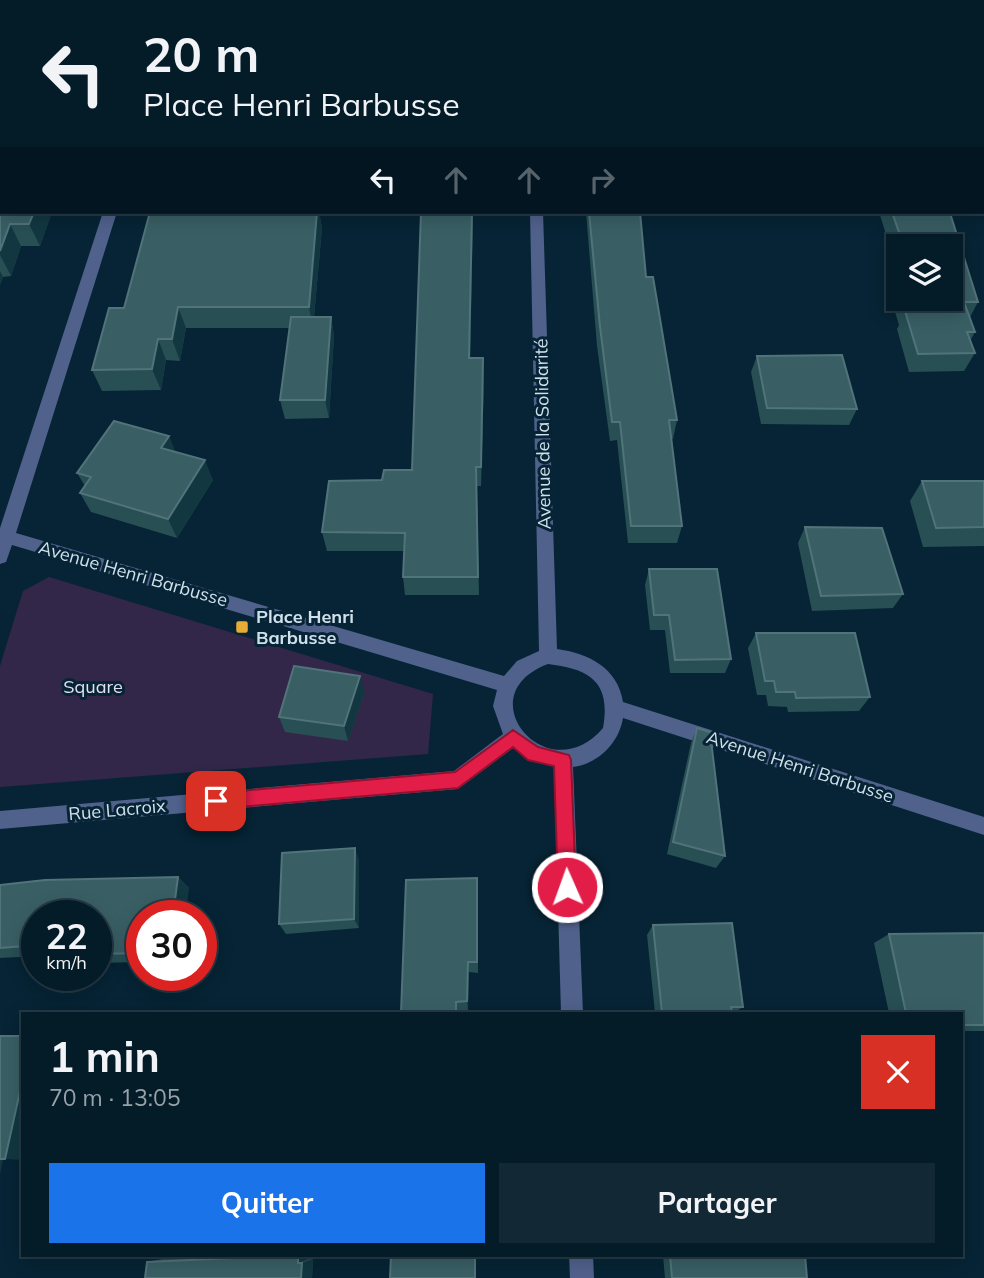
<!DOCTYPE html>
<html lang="fr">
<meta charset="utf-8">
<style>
:root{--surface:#041b28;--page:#122834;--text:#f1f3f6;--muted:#97a1a8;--line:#253945;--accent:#1a73e8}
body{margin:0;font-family:Mulish,sans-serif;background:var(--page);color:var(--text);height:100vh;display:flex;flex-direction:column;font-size:26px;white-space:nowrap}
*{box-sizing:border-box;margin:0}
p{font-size:23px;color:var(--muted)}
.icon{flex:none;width:38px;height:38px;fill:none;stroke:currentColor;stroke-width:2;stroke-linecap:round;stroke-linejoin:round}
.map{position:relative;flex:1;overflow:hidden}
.details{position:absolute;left:21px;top:1012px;width:942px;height:245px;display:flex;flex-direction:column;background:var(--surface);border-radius:0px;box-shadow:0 4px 18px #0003,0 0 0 2px var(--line)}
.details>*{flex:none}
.top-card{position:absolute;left:0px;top:0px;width:985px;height:214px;box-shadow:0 4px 18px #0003,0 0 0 2px var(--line);background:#041b28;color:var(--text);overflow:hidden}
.controls{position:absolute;left:886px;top:234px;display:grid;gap:14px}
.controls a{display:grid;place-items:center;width:77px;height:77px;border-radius:0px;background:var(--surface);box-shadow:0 4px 18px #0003,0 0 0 2px var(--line);font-size:35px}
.speed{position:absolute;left:21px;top:900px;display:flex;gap:14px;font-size:35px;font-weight:700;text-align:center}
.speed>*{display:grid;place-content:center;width:91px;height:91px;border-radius:50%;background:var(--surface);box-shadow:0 4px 18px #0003,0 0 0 2px var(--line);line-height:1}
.speed small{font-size:18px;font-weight:400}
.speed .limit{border:10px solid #d22;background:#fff;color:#111}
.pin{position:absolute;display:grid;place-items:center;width:60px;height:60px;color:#fff;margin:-30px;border-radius:14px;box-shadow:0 4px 10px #0006}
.me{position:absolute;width:77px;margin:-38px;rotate:358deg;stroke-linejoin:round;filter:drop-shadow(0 0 5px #0008)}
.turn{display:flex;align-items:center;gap:24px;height:147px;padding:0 28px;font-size:32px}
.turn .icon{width:91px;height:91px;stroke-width:2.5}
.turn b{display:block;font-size:49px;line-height:60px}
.lanes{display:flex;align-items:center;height:66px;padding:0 28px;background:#0003;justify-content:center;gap:35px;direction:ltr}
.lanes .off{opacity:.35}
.round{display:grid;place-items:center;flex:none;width:74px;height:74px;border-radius:0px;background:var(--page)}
.headline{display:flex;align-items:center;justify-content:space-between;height:119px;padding:0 28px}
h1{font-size:42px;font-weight:700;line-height:52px}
.primary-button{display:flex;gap:14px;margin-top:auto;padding:14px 28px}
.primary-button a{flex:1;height:80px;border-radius:0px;background:var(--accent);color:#fff;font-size:28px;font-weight:700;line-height:80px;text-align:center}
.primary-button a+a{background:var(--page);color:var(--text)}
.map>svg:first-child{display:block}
</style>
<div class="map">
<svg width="984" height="1278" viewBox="0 0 984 1278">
<rect width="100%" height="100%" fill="#062435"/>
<polygon fill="#332749" points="49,577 433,694 428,754 0,787 0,666 23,591"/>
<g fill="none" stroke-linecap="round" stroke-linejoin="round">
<g fill="#50618c" fill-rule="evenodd">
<rect x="527" y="0" width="10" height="2"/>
<polygon points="892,0 902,0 903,2 892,2"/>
<rect x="0" y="50" width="2" height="6"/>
<polygon points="984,207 984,216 977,212 984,212"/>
<path d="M103 212H117L16 533 504 676 517 661 539 651 530 212H543L557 649C588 653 618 668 623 702L984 817V835L623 718C619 743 598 764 573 767L583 1013H561L554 767 530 760 513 748 458 789 0 829V811L454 771 503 734 493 706 497 690 12 545 6 562 0 564V528ZM548 664C591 669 611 683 603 728 548 793 465 695 548 664Z"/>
<polygon points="569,1255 593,1255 594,1278 570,1278"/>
</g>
</g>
<g fill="#274f54">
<polygon points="937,0 984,0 984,105 984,2 938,2"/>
<polygon points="0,117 52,212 40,246 21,246 11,276 3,277 0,285"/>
<polygon points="150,212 319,212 322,228 314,317 331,317 334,336 329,418 285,419 280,400 289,328 186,328 180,361 166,360 161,390 102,391 92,370 124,308"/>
<polygon points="421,212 473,212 470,358 484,379 481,486 477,486 479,595 405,595 403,577 404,551 327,551 322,532 382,480 412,470"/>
<polygon points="586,212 640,212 646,277 677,420 673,439 671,439 682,526 677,543 628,543 617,440 610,441 597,346"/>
<polygon points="879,212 946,212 978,302 970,317 975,332 970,341 975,353 964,371 909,372 897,329 899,325 893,305 898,294 898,299 950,299 950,247 898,247 898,272"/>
<polygon points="757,356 857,409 849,425 761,424 751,372"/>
<polygon points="169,436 175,452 213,480 177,538 91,512 80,493 85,486 77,473"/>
<polygon points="922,481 984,481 984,546 923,547 910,501"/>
<polygon points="805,527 903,594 893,608 812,611 798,543"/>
<polygon points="649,569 731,659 725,673 670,673 665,630 650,630 645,585"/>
<polygon points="756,633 870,697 859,711 788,712 787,707 768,706 766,695 757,695 748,648"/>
<polygon points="365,692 348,741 285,732 279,717"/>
<polygon points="697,728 725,856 716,868 667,854 691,743"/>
<polygon points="359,860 359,928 286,934 279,924"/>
<polygon points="178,877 189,888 142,915 142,962 96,963 96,915 37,915 37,956 0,958 0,885"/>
<polygon points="478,892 478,973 469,972 468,1010 458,1010 458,1013 401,1013"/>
<polygon points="653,925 743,1007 733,1013 655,1013 647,935"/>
<polygon points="984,933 984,1031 961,1031 961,1013 889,1013 874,943 889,934"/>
<polygon points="233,1255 309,1255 309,1259 313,1259 312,1278 147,1262 167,1258"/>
<polygon points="663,1255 805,1255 807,1278 665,1278"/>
</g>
<g fill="#123741">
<rect x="111" y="0" width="14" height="2"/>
<polygon points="34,212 52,212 40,246 29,224"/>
<polygon points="317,212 319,212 322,228 313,328 309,307"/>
<polygon points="472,212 473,212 470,379 469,358"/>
<polygon points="10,224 21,246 11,276 0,255 0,251"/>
<polygon points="0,271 3,277 0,285"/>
<polygon points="178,307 186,328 180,361 172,339"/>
<polygon points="331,317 334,336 329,418 325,400"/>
<polygon points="158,339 166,360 161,390 152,369"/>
<polygon points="483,358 484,379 481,486 481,467"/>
<polygon points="169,436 177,456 161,448"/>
<polygon points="205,460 213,480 177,538 168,519"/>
<polygon points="360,676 365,692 348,741 344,726"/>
<polygon points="355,848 359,860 359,928 354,919"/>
<polygon points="178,877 189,888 186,915 173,915"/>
<polygon points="468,962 469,972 468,1010 467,1001"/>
<polygon points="23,1078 23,1160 5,1159"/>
<polygon points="0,1160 3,1160 0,1174"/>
<polygon points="298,1255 309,1255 309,1259 298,1263"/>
<polygon points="313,1259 312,1278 301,1278 302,1263"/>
</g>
<g fill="#395f65" stroke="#51737a" stroke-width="2">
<polygon points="50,0 111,0 111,2 49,2"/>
<rect x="201" y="0" width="286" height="2"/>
<polygon points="574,0 639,0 640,2 575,2"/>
<polygon points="721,0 863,0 864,2 722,2"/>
<polygon points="954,0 984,0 984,60 984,2 955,2"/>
<polygon points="2,113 2,212 34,212 29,224 10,224 0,251 0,117"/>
<polygon points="150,212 317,212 309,307 178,307 172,339 158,339 152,369 92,370 109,308 124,308"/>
<polygon points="421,212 472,212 469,358 483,358 481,467 476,467 478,577 403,577 405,533 322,532 329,481 382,480 384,470 412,470"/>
<polygon points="589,212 640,212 646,277 653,277 677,420 669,420 682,526 631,526 620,422 612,422 600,327"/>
<polygon points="892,212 946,212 947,213 950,213 978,302 964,302 975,332 967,332 975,353 918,354 905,311 908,311 905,299 950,299 950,247 904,247"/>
<polygon points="291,317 331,317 325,400 280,400"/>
<polygon points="842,355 857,409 767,408 757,356"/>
<polygon points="114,421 169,436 161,448 205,460 168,519 80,493 91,477 77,473"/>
<polygon points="922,481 984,481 984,527 936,528"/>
<polygon points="805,527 882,528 903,594 821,596"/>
<polygon points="649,569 717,569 731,659 675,660 669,615 654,615"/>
<polygon points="756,633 855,633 870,697 796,698 795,692 776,692 774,681 765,681"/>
<polygon points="294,666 360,676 344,726 279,717"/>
<polygon points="697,728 710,732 725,856 673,842"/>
<polygon points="355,848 354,919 279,924 282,853"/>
<polygon points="178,877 173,915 142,915 142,953 96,954 96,915 37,915 37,945 0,948 0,885 45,880"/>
<polygon points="477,878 477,962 468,962 467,1001 456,1002 456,1013 401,1013 406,880"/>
<polygon points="732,923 743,1007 731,1007 732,1013 662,1013 653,925"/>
<polygon points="984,933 984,1025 961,1025 961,1013 906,1013 889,934"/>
<polygon points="0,1036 23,1036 23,1078 5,1159 0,1159"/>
<polygon points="298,1255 298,1263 302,1263 301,1278 145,1278 147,1262"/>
<polygon points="391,1255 475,1255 475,1278 390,1278"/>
<polygon points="670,1255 805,1255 807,1278 672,1278"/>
</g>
<polygon fill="#e11d48" stroke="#92132f" stroke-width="2" points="513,730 538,747 569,755 571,760 576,887 574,893 567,896 561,893 558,887 554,766 528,760 513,747 458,788 216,809 209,807 207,801 209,795 216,793 455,772"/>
<rect fill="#e7ac36" stroke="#062435" stroke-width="2.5" x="235" y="620" width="14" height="14" rx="3.5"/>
<g text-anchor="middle" stroke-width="6" stroke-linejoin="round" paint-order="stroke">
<g font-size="18" fill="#d0e1ec" stroke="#062435">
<text transform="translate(543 434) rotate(-91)" y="6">Avenue de la Solidarité</text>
<text transform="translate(133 574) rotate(16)" y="6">Avenue Henri Barbusse</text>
<text transform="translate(800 767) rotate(18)" y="6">Avenue Henri Barbusse</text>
<text transform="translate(117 810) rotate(-5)" y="6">Rue Lacroix</text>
</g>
<g font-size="18" font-weight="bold" fill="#d0e1ec" stroke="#062435" text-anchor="start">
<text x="256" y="623">Place Henri<tspan x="256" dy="21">Barbusse</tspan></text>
</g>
<g font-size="18" fill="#e4dff2" stroke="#062435">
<text x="93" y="693">Square</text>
</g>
</g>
</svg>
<div class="controls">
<a><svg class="icon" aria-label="layers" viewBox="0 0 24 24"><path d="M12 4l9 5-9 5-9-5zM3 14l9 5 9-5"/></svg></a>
</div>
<div class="speed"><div>22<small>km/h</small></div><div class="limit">30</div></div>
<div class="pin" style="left:216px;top:801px;background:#d93025"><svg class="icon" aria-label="arrive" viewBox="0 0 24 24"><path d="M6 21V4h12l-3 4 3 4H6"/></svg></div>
<svg class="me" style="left:567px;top:887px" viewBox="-20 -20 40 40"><circle r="17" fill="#e11d48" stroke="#fff" stroke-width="3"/><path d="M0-11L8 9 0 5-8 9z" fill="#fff"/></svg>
<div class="top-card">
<div class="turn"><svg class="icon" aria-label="left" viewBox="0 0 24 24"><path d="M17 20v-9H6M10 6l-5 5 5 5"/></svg><div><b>20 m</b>Place Henri Barbusse</div></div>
<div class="lanes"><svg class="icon" aria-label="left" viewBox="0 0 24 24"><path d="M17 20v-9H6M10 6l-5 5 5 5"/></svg><svg class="icon off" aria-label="ahead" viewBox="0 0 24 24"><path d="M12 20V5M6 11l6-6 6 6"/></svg><svg class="icon off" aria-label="ahead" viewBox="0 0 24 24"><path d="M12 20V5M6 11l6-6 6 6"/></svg><svg class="icon off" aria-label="right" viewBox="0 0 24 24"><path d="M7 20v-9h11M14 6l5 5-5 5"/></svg></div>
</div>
<section class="details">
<div class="headline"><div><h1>1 min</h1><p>70 m · 13:05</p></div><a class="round" style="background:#d93025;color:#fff"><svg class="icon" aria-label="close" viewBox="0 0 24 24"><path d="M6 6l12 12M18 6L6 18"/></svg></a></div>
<div class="primary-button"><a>Quitter</a><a>Partager</a></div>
</section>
</div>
